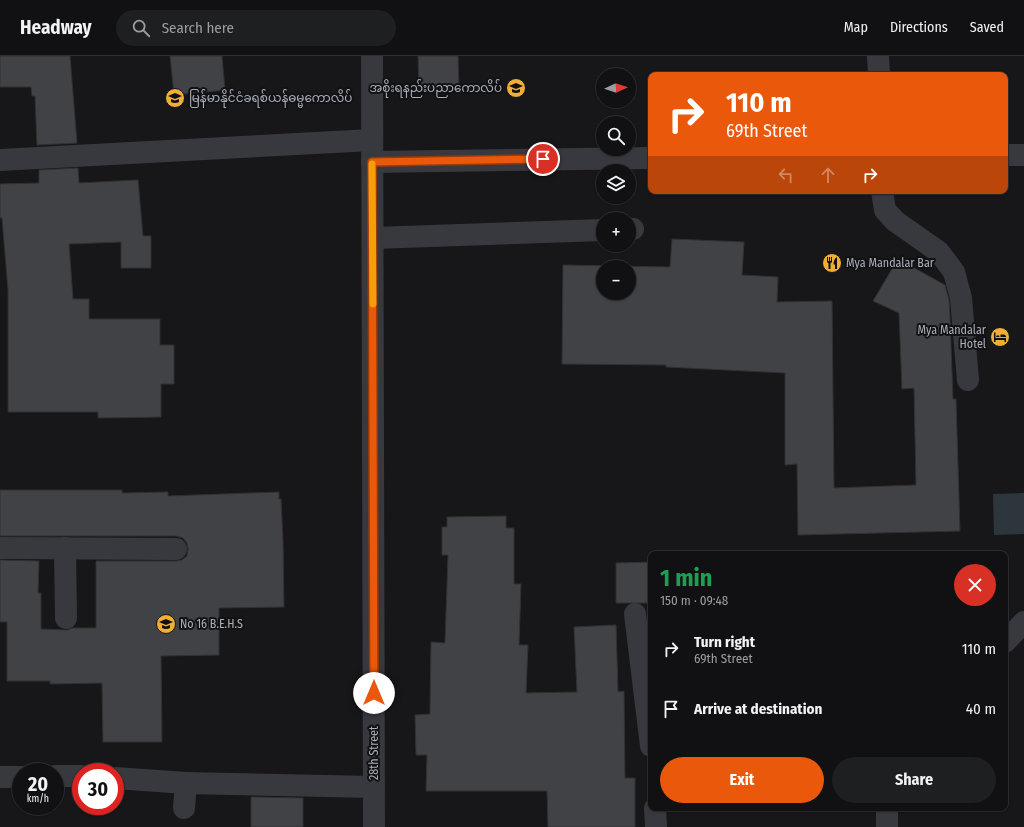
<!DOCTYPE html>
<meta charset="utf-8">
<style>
:root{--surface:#111113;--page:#1e1f21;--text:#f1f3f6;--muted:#9c9da0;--line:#303133;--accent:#ea580c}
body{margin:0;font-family:"Fira Sans Condensed","Noto Sans Myanmar",sans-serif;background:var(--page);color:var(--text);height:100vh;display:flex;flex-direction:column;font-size:15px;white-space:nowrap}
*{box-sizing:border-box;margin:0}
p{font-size:13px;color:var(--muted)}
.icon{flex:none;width:22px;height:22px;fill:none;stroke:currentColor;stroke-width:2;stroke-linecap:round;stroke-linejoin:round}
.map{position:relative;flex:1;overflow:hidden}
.panel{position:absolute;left:648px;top:495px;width:360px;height:260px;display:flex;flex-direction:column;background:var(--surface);border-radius:8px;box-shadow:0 1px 3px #0004,0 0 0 1px var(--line)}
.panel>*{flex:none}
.hud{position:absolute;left:648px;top:16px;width:360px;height:122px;border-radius:8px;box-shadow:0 1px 3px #0004,0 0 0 1px var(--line);background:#ea580c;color:#fff;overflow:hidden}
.needle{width:26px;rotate:86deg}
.tools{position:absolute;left:596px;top:12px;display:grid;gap:8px}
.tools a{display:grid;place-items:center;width:40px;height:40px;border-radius:50%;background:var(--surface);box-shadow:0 1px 3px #0004,0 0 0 1px var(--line);font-size:20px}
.speed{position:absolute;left:12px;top:707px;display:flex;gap:8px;font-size:20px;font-weight:700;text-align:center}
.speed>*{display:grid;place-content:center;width:52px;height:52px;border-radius:50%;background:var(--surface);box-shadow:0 1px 3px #0004,0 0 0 1px var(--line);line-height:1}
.speed small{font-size:10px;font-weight:400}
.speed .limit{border:6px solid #d22;background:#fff;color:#111}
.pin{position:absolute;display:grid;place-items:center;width:34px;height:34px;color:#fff;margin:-17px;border:2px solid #fff;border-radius:50%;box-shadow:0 1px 4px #0007}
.me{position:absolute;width:44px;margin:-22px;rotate:0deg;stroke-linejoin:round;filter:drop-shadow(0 0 3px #0008)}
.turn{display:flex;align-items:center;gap:14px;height:84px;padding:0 12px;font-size:18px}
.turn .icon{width:52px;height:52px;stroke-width:2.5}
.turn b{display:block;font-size:28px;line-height:34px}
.lanes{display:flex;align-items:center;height:38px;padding:0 12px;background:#0003;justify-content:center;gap:20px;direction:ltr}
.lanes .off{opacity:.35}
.round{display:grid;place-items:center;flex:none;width:42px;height:42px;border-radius:21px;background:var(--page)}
.summary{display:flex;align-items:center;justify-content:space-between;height:68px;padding:0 12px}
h1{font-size:24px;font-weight:700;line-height:30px;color:#1e9e55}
.button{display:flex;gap:8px;margin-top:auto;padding:8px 12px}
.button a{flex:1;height:46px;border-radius:24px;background:var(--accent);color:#fff;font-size:16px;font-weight:700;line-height:46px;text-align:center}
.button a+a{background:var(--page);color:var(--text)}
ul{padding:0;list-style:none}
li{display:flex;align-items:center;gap:12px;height:60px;padding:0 12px}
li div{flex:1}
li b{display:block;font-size:15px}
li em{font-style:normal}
header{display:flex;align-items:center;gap:24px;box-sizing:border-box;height:56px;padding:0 20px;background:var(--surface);border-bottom:1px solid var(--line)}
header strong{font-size:19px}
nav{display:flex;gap:22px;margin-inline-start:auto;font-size:14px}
.search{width:280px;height:36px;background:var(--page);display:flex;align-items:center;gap:10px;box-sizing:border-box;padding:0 14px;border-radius:22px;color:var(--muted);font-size:15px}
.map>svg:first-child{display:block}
</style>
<header>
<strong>Headway</strong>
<div class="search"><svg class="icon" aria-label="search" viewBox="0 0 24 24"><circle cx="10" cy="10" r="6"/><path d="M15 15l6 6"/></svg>Search here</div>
<nav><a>Map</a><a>Directions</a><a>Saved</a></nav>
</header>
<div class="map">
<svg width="1024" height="771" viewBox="0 0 1024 771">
<rect width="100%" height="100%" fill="#171719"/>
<polygon fill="#2d363d" points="1024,437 1024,478 994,479 993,438"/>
<g fill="#414246" stroke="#313135" fill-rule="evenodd">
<polygon points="0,0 70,0 77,87 37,89 35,40 32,40 31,31 0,31"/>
<polygon points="170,0 222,0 225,34 174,39"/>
<polygon points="418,0 458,0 459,32 419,33"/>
<polygon points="78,112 79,127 138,124 143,180 151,180 151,212 121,212 121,186 69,188 73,243 89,243 89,263 160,263 160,289 174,289 174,328 161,328 161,361 98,362 98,356 8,356 8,234 2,162 0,162 0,128 39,127 39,114"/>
<path d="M672 183 744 186 742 219 778 221 777 246 832 245 834 432 916 429 914 332 902 333 899 257 873 245 898 203 945 229 949 244 950 262 953 343H956L960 475 798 479 797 408 785 409V317L666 311V309L562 308 563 209 670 211ZM603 211H629V237H603Z"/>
<polygon points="0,434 122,434 122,437 168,436 168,440 279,436 279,443 281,443 283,484 284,551 219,552 219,599 161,600 162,686 103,686 102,627 50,628 50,625 7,625 7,566 0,566 0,504 39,505 38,537 41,537 41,573 67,574 73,572 96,572 96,505 176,505 182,504 187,500 188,493 187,487 183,482 176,480 0,480"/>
<polygon points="506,460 506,472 514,472 514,528 521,528 519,589 528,589 526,637 577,636 574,571 616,569 618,636 624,635 625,722 635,722 635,771 548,771 547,735 426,735 427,699 416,699 415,659 430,658 431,586 445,587 448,499 442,499 442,471 447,471 447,461"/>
<polygon points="651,506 651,547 616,547 616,507"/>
<polygon points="251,741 303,742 303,771 251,771"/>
</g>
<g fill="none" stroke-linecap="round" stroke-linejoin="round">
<g stroke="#38393e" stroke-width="22">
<polyline points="372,0 374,771"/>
<polyline points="878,0 879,19"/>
<polyline points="1005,99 1024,99"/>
<polyline points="0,104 372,84"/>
<polyline points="372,106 651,102"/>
<polyline points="882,135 885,154 895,165 939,196 954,216 961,242 968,324"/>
<polyline points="629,173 633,173"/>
<polyline points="373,182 603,174"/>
<polyline points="0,492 176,493"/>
<polyline points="65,492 66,562"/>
<polyline points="635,558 651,690"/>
<polyline points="1005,586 1024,566"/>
<polyline points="55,720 81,720"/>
<polyline points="0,721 21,721"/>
<polyline points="115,722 186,727"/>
<polyline points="184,752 186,727 374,731"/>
<polyline points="655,752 656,771"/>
<polyline points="887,752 887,771"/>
</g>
</g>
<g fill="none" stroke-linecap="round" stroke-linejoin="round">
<g stroke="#983908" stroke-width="10">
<polyline id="route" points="374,637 372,106 543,103"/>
</g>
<use href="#route" stroke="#ea580c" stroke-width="7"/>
<polyline stroke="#f59e0b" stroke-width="7" points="372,108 373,248"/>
</g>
<defs>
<g id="university-disc" transform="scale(1)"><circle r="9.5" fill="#f0ae38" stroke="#121214"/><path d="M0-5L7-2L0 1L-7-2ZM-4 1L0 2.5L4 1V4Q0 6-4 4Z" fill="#111"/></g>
<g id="restaurant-disc" transform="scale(1)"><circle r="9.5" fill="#f0ae38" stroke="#121214"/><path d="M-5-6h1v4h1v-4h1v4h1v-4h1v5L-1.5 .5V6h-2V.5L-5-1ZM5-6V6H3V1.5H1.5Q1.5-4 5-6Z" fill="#111"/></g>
<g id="hotel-disc" transform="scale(1)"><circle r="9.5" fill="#f0ae38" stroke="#121214"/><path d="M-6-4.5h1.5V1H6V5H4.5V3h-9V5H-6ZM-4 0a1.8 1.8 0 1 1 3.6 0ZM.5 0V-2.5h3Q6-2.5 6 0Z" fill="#111"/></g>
<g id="school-disc" transform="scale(1)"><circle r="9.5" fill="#f0ae38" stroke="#121214"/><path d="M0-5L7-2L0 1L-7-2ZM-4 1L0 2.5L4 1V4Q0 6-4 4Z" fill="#111"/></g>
</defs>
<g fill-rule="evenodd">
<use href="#university-disc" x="516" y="32"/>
<use href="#university-disc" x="175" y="42"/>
<use href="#restaurant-disc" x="832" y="207"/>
<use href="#hotel-disc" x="1000" y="281"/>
<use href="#school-disc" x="166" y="568"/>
</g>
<g text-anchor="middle" stroke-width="4" stroke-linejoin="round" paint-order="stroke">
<g font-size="12" fill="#a9aeb9" stroke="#121214" text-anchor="start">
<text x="502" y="36" text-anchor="end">အစိုးရနည်းပညာကောလိပ်</text>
<text x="189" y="46">မြန်မာနိုင်ငံခရစ်ယန်ဓမ္မကောလိပ်</text>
<text x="846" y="211">Mya Mandalar Bar</text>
<text x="986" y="278" text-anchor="end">Mya Mandalar<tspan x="986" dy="14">Hotel</tspan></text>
<text x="180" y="572">No 16 B.E.H.S</text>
</g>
<g font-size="12" fill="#a9aeb9" stroke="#121214">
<text transform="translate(374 697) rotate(-90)" y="4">28th Street</text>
</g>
</g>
</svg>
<div class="tools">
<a><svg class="needle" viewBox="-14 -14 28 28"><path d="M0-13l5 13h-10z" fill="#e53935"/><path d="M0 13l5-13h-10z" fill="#9c9da0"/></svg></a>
<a><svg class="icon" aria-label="search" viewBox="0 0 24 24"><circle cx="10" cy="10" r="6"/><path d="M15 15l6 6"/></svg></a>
<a><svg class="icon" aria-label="layers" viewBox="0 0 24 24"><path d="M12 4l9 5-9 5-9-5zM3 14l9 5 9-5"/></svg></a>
<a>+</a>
<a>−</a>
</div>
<div class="speed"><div>20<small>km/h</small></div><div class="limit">30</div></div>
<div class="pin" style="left:543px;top:103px;background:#d93025"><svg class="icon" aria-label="arrive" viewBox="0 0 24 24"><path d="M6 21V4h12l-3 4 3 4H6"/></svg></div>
<svg class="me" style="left:374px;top:637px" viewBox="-20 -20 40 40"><circle r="19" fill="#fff"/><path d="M0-13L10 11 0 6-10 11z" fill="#ea580c"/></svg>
<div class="hud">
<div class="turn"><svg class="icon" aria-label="right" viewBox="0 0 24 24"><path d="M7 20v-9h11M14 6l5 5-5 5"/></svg><div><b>110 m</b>69th Street</div></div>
<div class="lanes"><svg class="icon off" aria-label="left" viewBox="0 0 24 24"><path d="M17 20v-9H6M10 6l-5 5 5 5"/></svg><svg class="icon off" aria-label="ahead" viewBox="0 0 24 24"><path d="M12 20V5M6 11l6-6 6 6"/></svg><svg class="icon" aria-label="right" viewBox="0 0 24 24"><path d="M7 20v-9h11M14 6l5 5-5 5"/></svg></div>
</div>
<section class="panel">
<div class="summary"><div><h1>1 min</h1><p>150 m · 09:48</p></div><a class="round" style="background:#d93025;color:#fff"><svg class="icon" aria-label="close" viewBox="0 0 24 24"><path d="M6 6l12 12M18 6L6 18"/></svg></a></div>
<ul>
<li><svg class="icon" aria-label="right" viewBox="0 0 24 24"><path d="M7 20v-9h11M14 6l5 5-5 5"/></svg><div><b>Turn right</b><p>69th Street</p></div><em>110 m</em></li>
<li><svg class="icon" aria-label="arrive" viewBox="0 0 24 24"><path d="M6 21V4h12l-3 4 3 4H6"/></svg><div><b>Arrive at destination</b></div><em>40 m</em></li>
</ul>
<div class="button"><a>Exit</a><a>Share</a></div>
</section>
</div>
